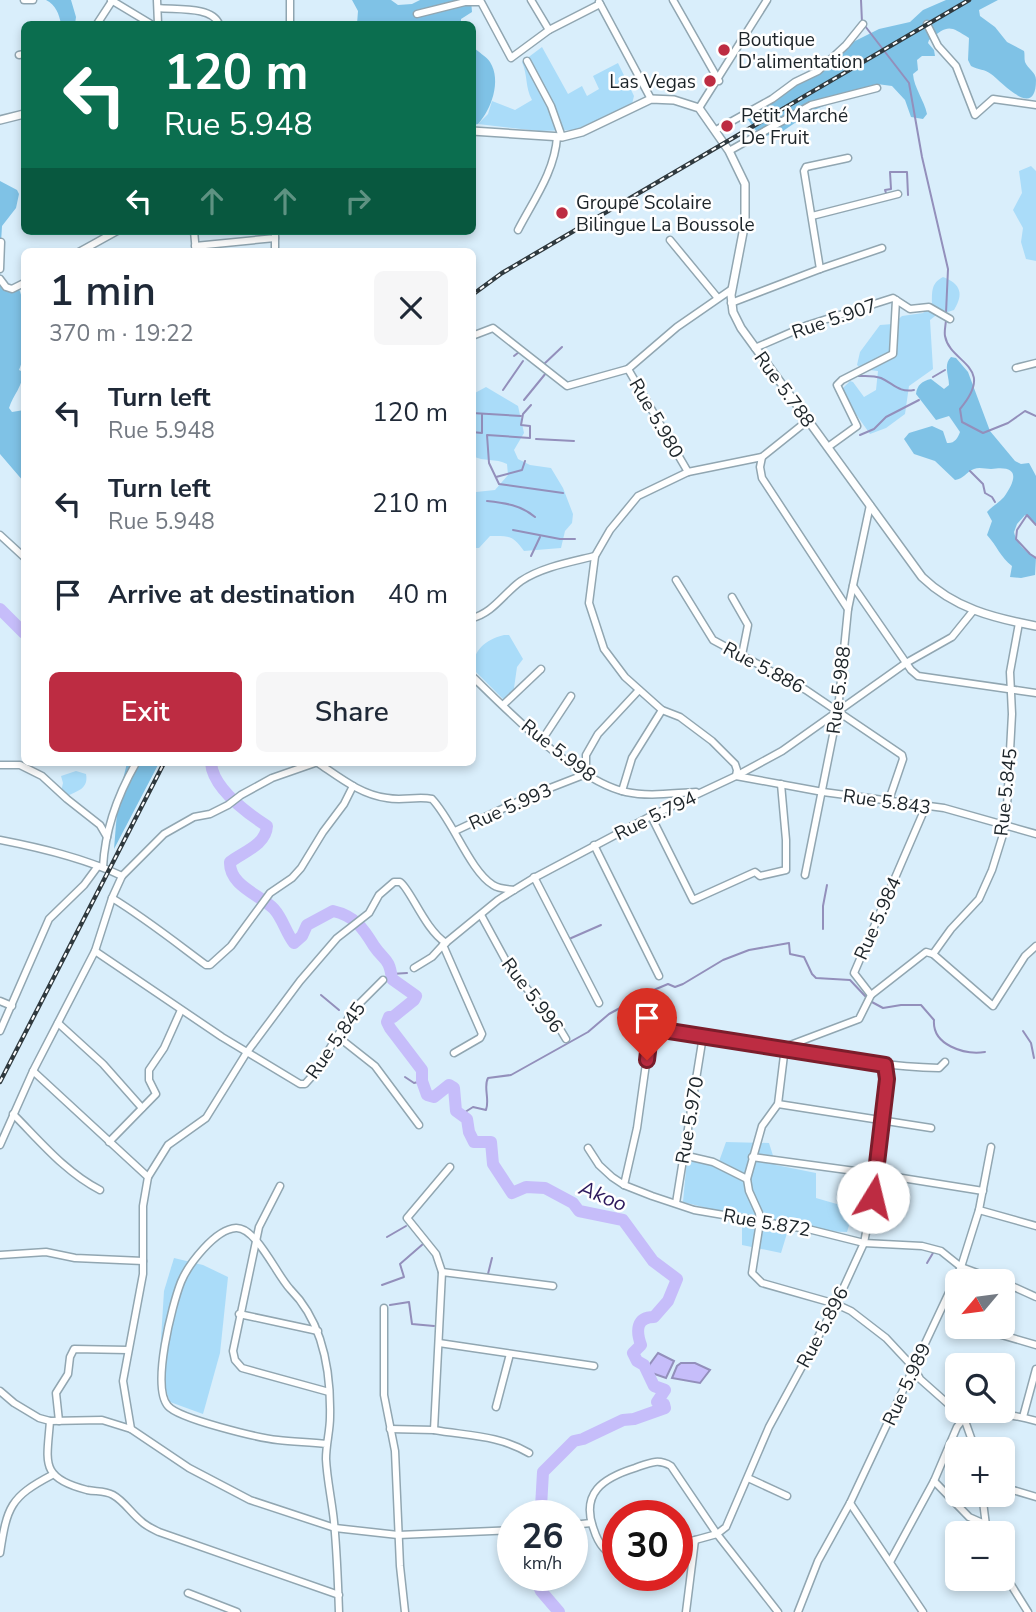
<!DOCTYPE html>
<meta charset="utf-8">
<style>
:root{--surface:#fff;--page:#f6f6f7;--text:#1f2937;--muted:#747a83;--accent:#bd2c42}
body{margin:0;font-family:"Nunito Sans",sans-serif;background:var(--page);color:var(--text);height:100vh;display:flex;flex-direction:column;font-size:26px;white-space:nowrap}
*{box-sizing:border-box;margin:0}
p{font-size:23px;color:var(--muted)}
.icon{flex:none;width:38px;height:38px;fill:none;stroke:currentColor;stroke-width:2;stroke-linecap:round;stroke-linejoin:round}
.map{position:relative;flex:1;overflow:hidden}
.side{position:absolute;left:21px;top:248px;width:455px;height:518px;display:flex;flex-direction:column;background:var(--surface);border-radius:10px;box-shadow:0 4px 10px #0003}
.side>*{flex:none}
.hud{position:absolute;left:21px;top:21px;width:455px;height:214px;border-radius:10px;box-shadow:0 4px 10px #0003;background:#0b6e4f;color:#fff;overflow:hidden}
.needle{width:46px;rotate:241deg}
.tools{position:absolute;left:945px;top:1269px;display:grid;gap:14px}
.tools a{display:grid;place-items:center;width:70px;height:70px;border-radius:10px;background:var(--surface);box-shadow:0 4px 10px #0003;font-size:35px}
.speed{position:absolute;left:497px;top:1500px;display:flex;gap:14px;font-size:35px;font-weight:700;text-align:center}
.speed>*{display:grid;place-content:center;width:91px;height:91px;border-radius:50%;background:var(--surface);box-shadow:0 4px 10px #0003;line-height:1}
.speed small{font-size:18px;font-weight:400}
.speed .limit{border:10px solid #d22;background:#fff;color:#111}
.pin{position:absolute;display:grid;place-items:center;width:60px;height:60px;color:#fff;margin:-72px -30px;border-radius:50% 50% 50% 0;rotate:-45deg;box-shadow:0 0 7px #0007}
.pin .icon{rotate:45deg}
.me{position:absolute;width:77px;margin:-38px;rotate:9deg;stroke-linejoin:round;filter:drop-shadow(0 0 5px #0008)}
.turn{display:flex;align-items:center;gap:24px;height:147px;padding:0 28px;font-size:32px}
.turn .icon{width:91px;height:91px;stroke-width:2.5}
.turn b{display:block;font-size:49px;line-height:60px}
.lanes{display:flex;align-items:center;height:66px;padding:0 28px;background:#0003;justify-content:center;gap:35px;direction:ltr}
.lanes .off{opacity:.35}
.round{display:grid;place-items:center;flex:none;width:74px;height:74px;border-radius:10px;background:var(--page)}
.head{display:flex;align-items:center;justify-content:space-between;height:119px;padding:0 28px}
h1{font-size:42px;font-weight:600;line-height:52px}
.button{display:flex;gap:14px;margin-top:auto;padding:14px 28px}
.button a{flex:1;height:80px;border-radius:10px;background:var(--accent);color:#fff;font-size:28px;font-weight:600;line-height:80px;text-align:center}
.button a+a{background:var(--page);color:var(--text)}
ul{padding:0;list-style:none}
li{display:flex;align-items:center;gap:21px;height:91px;padding:0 28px}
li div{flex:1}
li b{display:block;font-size:26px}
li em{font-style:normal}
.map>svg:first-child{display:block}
</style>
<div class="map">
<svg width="1036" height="1612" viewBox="0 0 1036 1612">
<rect width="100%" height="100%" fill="#d9eefb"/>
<g fill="#aadcf9">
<path d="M542 47 568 94 582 86 587 96 599 89 593 76 618 63 634 96 632 104 575 130 539 131 478 124 488 114 492 101 515 110 532 100C525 87 528 76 522 62Z"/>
<polygon points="1031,166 1036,171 1036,261 1026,259 1021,242 1023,228 1013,210 1022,193 1019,171"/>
<path d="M943 277C961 284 964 294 954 310L935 316 930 320 933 369 909 386 905 414 886 428 870 434 846 400 843 388 850 381 853 382 864 397 876 390 878 371 862 369 857 365 860 352 880 325 893 324 902 316 923 313 932 304C932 292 931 283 943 277Z"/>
<path d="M486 387 518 406 524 433 514 450 518 459 530 465 551 468 563 488 573 514 572 523 565 531 561 548 524 551C512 535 510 536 490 536L479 548H476L473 541V496L476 492 495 490 508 475 507 464C496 458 483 462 473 456V394Z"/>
<path d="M504 635H509L523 659 517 667 513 695 503 699 473 669C473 650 485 640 504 635Z"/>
<path d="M76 771 86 774C89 789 77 791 65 797L61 792 63 783 61 776Z"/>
<polygon points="726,1142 769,1143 776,1165 816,1173 816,1198 854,1209 847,1232 788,1230 781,1253 742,1245 742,1217 683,1202 687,1159 717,1167"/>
<polygon points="174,1258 203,1265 228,1277 220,1353 203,1414 170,1402 159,1370 164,1291"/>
</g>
<g fill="#7fc2e6">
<path d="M46 0H71L76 17 75 24H61C59 14 56 5 46 0Z"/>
<polygon points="352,0 391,0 398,5 412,4 420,0 471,0 472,12 461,19 461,24 357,24 358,11"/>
<path d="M946 0H998L979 10 980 16 995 27 1007 42 1024 51C1025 54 1024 58 1025 62 1028 69 1036 72 1036 80 1036 121 1002 82 991 74 985 69 978 70 971 66L968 60 969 38C949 25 948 25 929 40L928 43 934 50 935 56H922L917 60 918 70 913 74C914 88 924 100 927 114L923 119 911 117 905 100 892 86 877 84 814 110 783 131 766 136 761 130 757 132 746 117 791 87 826 67 849 44 879 29 910 22 923 10Z"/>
<path d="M473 47C478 52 486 56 490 62 502 81 491 110 478 124L473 125Z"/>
<polygon points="0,181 17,190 19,194 16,208 2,226 0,259"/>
<path d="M0 273 3 286 19 289C27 307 28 352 19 370L23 372C23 386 13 395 9 408L12 412 24 410V420L21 424 24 431V482L0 454Z"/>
<path d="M951 357 956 358 968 372 990 431 1015 461 1021 464 1029 463 1036 476V525L1025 515 1017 524 1014 532C1016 543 1026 553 1036 557L1035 575 1021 578 1010 577 1012 566C1001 558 997 546 987 535L992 521 987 512C992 506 999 503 1004 497 1018 477 1018 465 991 469 986 469 979 467 974 469 966 472 964 479 955 480L935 461 914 454 904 439 909 433 932 426 943 431 947 443C954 444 958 438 960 432L949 416 936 420 916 394C917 385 922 381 931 379L944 389 949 385C949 376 943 365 951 357Z"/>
<polygon points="127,763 159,763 114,849 118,800"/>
</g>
<g fill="#c6bdfa" stroke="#938fbb" stroke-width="2">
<polygon points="658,1353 674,1361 666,1378 649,1372 650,1364"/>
<polygon points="681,1363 695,1363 710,1370 700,1383 672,1378 677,1366"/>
</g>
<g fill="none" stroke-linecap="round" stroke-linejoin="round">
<g stroke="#938fbb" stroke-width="2">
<polyline points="861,0 862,22"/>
<polyline points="865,26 909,83 922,157 948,269 946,313"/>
<polyline points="886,193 885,190 891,189 890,172 907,172 908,195"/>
<path d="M946 319C946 324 944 331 945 336 950 364 997 365 960 409L962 422 983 433 1008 423 1025 411 1036 416"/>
<polyline points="514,356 519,352"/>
<polyline points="543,365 562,347"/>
<path d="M857 376C866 376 873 375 881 378 894 384 899 393 914 390"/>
<polyline points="933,377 945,370"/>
<polyline points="503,390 523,361"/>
<polyline points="524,400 546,373"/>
<polyline points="531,405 523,414 521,425 530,426 530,438 487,435 489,463 499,484 563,493"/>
<polyline points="472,413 521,416"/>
<polyline points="472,432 482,433 482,414"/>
<polyline points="860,435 874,429 886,417 919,400"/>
<polyline points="536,439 574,441"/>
<polyline points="970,471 983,484 985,493 992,497 995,502"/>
<polyline points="496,477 522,470 525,461"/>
<path d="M487 501C505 503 521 505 535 517"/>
<polyline points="1036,525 1027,515 1017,530 1016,539 1030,554 1036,558"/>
<polyline points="513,530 560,539 575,539"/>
<polyline points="531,556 540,537"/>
<polyline points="823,929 823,906 827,885"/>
<polyline points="569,939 601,925"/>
<polyline points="391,974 407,973"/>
<polyline points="321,995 339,1010"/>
<path d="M870 1001 883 1008 901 1005H921L934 1020C932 1045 964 1055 985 1052"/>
<polyline points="1023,1031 1031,1043 1034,1058"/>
<polyline points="405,1077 414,1083 422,1081"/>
<path d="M462 1114 473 1107 486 1110C490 1099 483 1087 488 1078L511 1075 588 1032 609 1014 649 992 668 984 675 987 683 984 723 960 749 950 789 943 790 954 804 957 812 974 816 978 850 980 866 997"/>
<polyline points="387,1237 406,1226"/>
<polyline points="927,1263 933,1253"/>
<polyline points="488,1274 492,1258"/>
<polyline points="382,1285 404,1277 400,1264 423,1244"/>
<polyline points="390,1305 409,1302 412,1324 434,1326"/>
</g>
<g stroke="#c6bdfa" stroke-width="12">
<polyline points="0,609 24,633"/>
<path d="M211 763C213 788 247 813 267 826 266 845 243 852 230 862 229 886 261 895 274 909 283 919 286 933 294 943L302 936 307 925 333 911C355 916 363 928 374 946 385 962 389 957 392 979L416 996 414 1000 393 1017H389L387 1022 390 1028 422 1070V1081L427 1095 434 1097 449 1085 454 1088 456 1111 467 1119 469 1132 474 1142H491L493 1164 512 1193 526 1187 545 1188 573 1203 579 1211 623 1220 653 1261 677 1279 668 1301 654 1317C636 1317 636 1331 641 1345L633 1353 637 1361 644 1365 654 1386 665 1390 657 1402 664 1404 665 1408 634 1419 623 1420 583 1439 574 1441 543 1472 541 1507 533 1516"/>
<polyline points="534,1575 541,1591 559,1612"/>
</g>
<g stroke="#91a6b1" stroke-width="9">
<g id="minor">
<polyline points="24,0 33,0"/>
<polyline points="111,0 151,24"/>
<polyline points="157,0 158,24"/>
<polyline points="290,0 290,24"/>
<polyline points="531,0 549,30"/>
<polyline points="673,0 719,81"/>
<polyline points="599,2 651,99"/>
<path d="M158 8C176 10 212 6 219 24"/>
<polyline points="417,14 465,2 481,2 511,58 549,30 600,4"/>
<polyline points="97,24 112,1"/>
<polyline points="927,24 938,46 956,66 975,115 993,99 1036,105"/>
<polyline points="19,55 24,54"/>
<polyline points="527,61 551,106 562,137"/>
<polyline points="699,108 767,0"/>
<polyline points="716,130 772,99 795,82 818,71 846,45 863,24"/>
<polyline points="729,151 811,105 877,88"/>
<polyline points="812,216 898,194"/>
<path d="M518 230C533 201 555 171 557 137"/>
<polyline points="194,231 196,252"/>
<polyline points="670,240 717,297"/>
<polyline points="195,246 275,238 275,231"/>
<polyline points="79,252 117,231"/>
<polyline points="275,252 275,238"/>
<polyline points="0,269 1,242"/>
<polyline points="820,269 882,248"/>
<polyline points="0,279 6,287 12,289 24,283"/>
<polyline points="731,303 820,269 804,171 806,167 848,158"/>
<polyline points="472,336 493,328 567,386 628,369"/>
<polyline points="755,348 808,325 893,298 910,309 929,307 950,319"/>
<polyline points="1016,368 1036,363"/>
<polyline points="807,421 762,457 688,472 638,496 610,530 595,556 589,603 604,649 625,677 662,710 680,717 712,741 735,764 737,770 736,776 823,792 944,808 1036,834"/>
<polyline points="828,447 857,426 837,385 842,380 893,354 896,300"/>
<polyline points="762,457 760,467 762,478 848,609"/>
<polyline points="688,472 628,369 677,327 732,289"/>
<polyline points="0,535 24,557"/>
<polyline points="676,580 713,640 806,690 902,755 903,759 889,800"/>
<polyline points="853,586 911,670 918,676 1036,693"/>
<polyline points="732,597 748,625 742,655"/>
<path d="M472 618C493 613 504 593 521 581 542 567 571 562 595 556"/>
<polyline points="1019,623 1010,672 1012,714 1006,825 992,870 979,899 951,929 933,954 993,1006 1025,956 1036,946"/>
<path d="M472 676C509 712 576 781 626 792 649 797 673 793 696 792"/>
<polyline points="503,705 541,669"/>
<polyline points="542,740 571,696"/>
<path d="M318 763C339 777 361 795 387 798 402 801 418 796 432 799 453 821 470 871 493 885 499 889 507 889 514 890"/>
<polyline points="0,765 20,765 42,776 67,799 100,825 107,837"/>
<polyline points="622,791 632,758 662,710"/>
<polyline points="926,806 854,973 871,995 926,952 933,954"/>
<polyline points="651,816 693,900 755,872 760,876 786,870 786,840 781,784"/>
<polyline points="455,831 532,795 586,774 586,755 598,734 639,690"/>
<path d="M0 840C41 848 84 858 122 876"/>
<polyline points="594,845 659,976"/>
<path d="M103 867C105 829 117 796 136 763"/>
<polyline points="805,875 838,710 848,609 870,505"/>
<polyline points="534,877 599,1003"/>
<path d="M112 898C145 918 175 942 206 965H210L231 946 270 893 292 878 301 868 323 832 344 804 353 786"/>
<polyline points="481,915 511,970 557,1024 566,1039"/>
<polyline points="95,951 222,1037 300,1084 305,1084 314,1074 354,1009 383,980"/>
<polyline points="414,968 432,957 443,945"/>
<polyline points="871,995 859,1019 785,1047 778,1104 762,1126 747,1179 749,1191 759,1213 760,1222 752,1273 762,1283 836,1304 851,1311 886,1338 914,1368 920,1379 964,1418 975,1449"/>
<polyline points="0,1001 12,1006"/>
<polyline points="58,1023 103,1064 142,1108"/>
<polyline points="0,1031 49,919 84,885 98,866"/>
<polyline points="337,1036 375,1066 419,1125"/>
<polyline points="454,1053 480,1038 482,1034 443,945 498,900 532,879 651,816 736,776 782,751 906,663 952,637 973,611"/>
<polyline points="33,1071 148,1177 143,1206 143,1274 123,1381 131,1429 189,1468 250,1500 335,1528 398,1535 513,1530"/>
<polyline points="778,1104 931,1128"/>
<path d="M13 1114C40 1141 65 1172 100 1190"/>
<polyline points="109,1142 156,1094 149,1080 149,1070 164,1048 181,1010"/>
<polyline points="0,1145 33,1071 95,951 112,898 122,876 164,834 194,817 210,814 228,805 241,795 272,778 315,763"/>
<polyline points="588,1148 599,1165 612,1177 624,1185 652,1196 694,1210 812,1230 864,1243 922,1246 941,1251 961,1267 999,1281"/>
<polyline points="683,1155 713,1162 747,1179"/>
<polyline points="752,1157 877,1174 983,1191"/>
<path d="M148 1177 168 1145 206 1118 247 1052 300 981 337 938 369 913 379 895 394 882C396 882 398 882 400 882 410 888 425 930 446 943"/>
<path d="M624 1185 637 1128 650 1035 655 1031 663 1030C704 1037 745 1039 785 1047 836 1058 887 1067 939 1068L945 1062"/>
<polyline points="280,1186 259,1227 233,1351 235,1360 242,1368 329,1392"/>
<polyline points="676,1203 703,1036"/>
<polyline points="979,1210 1036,1226"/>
<polyline points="0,1255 46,1252 75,1258 143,1261"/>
<polyline points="442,1272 436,1254 407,1218 450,1167"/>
<polyline points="1003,1282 1036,1297"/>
<polyline points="384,1308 384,1395 395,1451 400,1566 405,1612"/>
<polyline points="239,1314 318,1331"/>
<polyline points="971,1326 1036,1345"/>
<polyline points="439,1343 594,1366"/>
<polyline points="0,1391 14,1403 39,1418 50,1421 102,1420 131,1429"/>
<polyline points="496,1407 510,1354"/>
<polyline points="1023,1417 1036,1369"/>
<path d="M50 1421C47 1462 39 1478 87 1490 96 1492 104 1490 113 1495 124 1501 131 1513 141 1521 146 1526 153 1529 159 1532L339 1595"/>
<polyline points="59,1421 56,1393 68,1374 70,1357 74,1349 128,1350"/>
<polyline points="390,1429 434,1430 442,1272 553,1286"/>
<path d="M434 1430C469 1436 498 1435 529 1453"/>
<path d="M326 1444C310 1442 294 1442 278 1440 259 1438 179 1419 168 1406 151 1387 172 1305 181 1282 188 1265 215 1229 236 1228 256 1227 276 1274 290 1289 323 1322 331 1372 330 1417 330 1431 326 1444 326 1459 327 1480 332 1501 334 1522 337 1552 338 1582 339 1612"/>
<polyline points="748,1478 787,1496"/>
<polyline points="934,1481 969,1517 985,1524"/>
<polyline points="1003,1487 1036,1497"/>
<polyline points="982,1494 987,1533"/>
<polyline points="850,1503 923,1612"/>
<polyline points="572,1525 591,1523"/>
<polyline points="677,1545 717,1534 726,1527 769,1427 836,1304 864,1243 877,1174 887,1079 885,1065"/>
<path d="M0 1553C7 1507 10 1497 52 1475"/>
<path d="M618 1558C605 1553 598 1543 594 1530 580 1493 603 1478 635 1468 649 1463 658 1458 671 1466L717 1534 778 1612"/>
<path d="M890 1562 934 1481 957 1427 964 1418C987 1412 1013 1414 1036 1421"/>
<polyline points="1003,1572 1028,1612"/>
<polyline points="188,1593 237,1612"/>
<polyline points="686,1612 695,1540"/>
<polyline points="798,1612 818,1561 850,1503 961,1267 979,1210 991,1147"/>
</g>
</g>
<g stroke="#91a6b1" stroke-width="10">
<g id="tertiary">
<polyline points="0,120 24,114"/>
<path d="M472 131 562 137 582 132 651 99 674 100 699 108 729 151 745 184V222L731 295 733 312 741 328 922 577C954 608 993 618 1036 626"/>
</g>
</g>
<use href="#minor" stroke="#fff" stroke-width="6"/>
<use href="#tertiary" stroke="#fff" stroke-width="7"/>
<g stroke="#2f393e" stroke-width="4.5">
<g id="rail">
<polyline points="472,295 502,273 969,0"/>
<polyline points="0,1082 164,763"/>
</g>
</g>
<use href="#rail" stroke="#fff" stroke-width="2" stroke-dasharray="5" stroke-linecap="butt"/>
</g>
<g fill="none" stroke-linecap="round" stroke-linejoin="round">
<g stroke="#7b1d2b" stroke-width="18">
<polyline id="route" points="647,1060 650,1035 655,1031 663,1030 885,1065 887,1079 873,1197"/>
</g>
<use href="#route" stroke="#bd2c42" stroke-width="12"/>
</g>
<g fill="#bd2c42" stroke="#fff" stroke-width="2.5">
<circle cx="724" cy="50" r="7"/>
<circle cx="710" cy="81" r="7"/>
<circle cx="727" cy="126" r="7"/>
<circle cx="562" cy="213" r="7"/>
</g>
<g text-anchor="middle" stroke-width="5" stroke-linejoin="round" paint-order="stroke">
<g font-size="19" fill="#1c2429" stroke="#fff" text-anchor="start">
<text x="738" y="46">Boutique<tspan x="738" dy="22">D'alimentation</tspan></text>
<text x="696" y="88" text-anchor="end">Las Vegas</text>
<text x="741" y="122">Petit Marché<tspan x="741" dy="22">De Fruit</tspan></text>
<text x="576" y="209">Groupe Scolaire<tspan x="576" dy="22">Bilingue La Boussole</tspan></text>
</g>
<g font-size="19" fill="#1c2429" stroke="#fff">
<text transform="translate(834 318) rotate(-19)" y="7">Rue 5.907</text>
<text transform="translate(785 389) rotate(54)" y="7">Rue 5.788</text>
<text transform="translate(657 418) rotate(60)" y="7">Rue 5.980</text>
<text transform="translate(764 667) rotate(28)" y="7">Rue 5.886</text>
<text transform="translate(838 690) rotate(-83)" y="7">Rue 5.988</text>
<text transform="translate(559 750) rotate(38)" y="7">Rue 5.998</text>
<text transform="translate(1005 792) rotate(-84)" y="7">Rue 5.845</text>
<text transform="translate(887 801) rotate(8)" y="7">Rue 5.843</text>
<text transform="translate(510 806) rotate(-24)" y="7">Rue 5.993</text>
<text transform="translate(655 815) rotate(-26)" y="7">Rue 5.794</text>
<text transform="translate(877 918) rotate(-66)" y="7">Rue 5.984</text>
<text transform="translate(533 995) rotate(53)" y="7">Rue 5.996</text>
<text transform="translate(335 1040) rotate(-55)" y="7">Rue 5.845</text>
<text transform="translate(689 1120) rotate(-80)" y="7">Rue 5.970</text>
<text transform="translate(767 1222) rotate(10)" y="7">Rue 5.872</text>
<text transform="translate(822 1327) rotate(-62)" y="7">Rue 5.896</text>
<text transform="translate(906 1384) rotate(-65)" y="7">Rue 5.989</text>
</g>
<g font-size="21" font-style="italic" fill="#2d195d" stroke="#fff">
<text transform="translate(603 1196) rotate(22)" y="7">Akoo</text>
</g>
</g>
</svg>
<div class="tools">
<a><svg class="needle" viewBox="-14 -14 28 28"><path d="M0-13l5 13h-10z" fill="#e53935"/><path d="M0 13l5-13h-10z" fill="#747a83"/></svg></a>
<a><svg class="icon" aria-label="search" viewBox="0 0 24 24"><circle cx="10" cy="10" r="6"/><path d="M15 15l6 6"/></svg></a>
<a>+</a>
<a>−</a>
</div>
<div class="speed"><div>26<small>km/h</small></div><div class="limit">30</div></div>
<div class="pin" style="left:647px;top:1060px;background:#d93025"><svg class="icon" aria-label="arrive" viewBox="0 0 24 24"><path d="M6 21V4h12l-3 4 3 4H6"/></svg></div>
<svg class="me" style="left:873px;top:1197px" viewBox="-20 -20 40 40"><circle r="19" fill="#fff"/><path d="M0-13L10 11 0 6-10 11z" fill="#bd2c42"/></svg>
<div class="hud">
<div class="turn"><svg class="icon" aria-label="left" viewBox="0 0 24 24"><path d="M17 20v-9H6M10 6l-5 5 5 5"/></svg><div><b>120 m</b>Rue 5.948</div></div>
<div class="lanes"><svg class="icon" aria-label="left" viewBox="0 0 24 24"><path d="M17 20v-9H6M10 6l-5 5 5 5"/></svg><svg class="icon off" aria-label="ahead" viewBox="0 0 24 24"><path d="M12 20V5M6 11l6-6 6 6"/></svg><svg class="icon off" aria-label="ahead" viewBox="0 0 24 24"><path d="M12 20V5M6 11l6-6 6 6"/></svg><svg class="icon off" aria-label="right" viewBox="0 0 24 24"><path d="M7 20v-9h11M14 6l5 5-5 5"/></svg></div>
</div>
<section class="side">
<div class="head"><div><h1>1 min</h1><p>370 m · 19:22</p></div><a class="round"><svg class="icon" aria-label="close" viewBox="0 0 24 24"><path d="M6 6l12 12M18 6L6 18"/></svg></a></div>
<ul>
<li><svg class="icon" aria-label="left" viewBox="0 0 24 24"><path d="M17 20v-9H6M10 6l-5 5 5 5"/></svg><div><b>Turn left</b><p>Rue 5.948</p></div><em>120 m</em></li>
<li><svg class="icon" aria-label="left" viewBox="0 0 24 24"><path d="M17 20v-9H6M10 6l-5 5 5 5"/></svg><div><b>Turn left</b><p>Rue 5.948</p></div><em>210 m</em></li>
<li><svg class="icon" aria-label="arrive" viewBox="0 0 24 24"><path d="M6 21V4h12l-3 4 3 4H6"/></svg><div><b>Arrive at destination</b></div><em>40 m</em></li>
</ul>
<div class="button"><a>Exit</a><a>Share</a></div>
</section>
</div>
